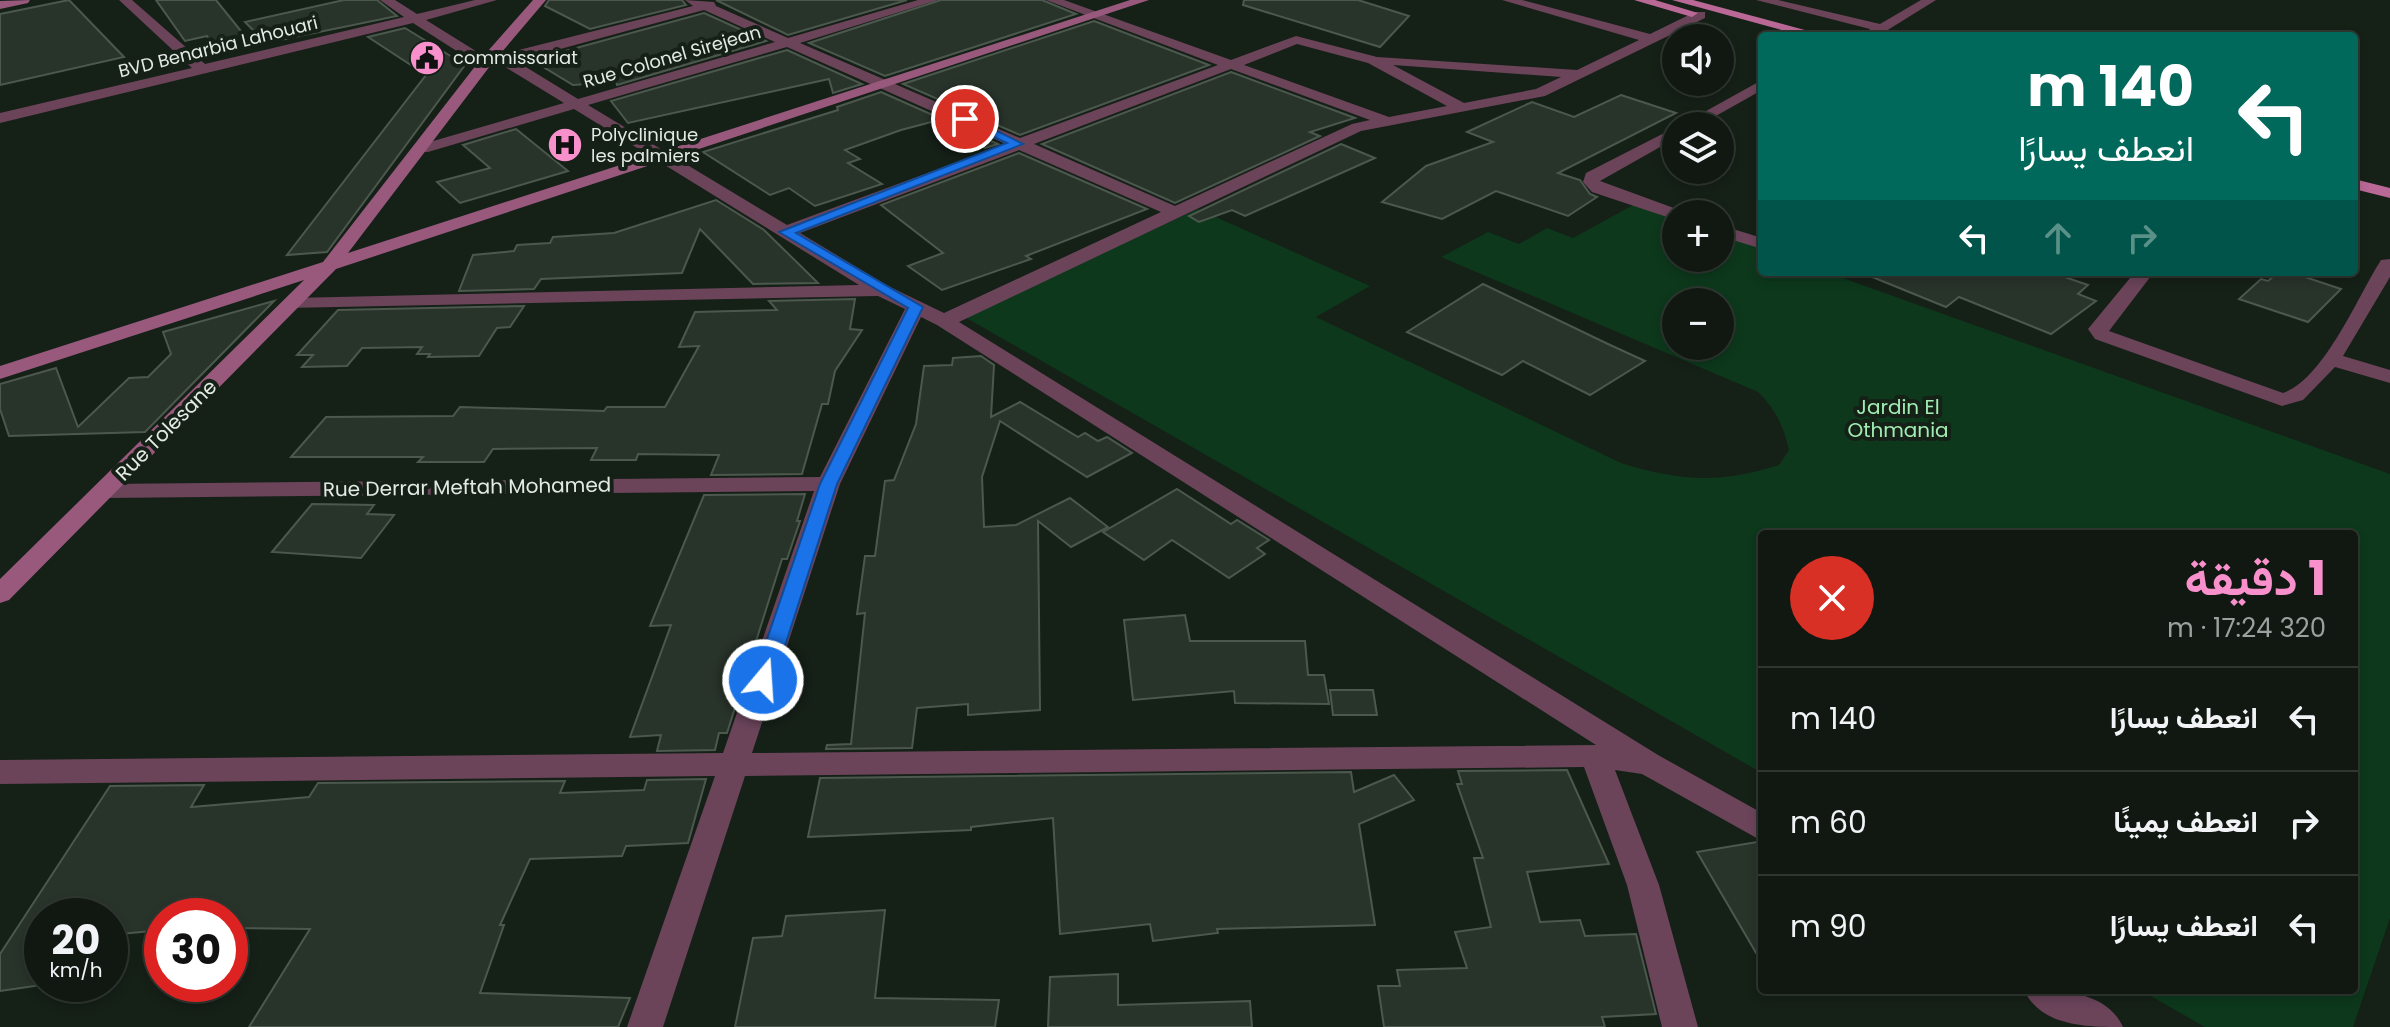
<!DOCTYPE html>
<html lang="ar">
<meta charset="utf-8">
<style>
:root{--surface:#101811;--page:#1e251f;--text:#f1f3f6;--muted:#9ca09f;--line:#303731;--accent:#f890cb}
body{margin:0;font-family:Poppins,Vazirmatn,sans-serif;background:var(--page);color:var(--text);direction:rtl;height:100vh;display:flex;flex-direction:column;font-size:30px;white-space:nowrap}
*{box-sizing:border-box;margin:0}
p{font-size:26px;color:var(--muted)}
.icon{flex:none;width:44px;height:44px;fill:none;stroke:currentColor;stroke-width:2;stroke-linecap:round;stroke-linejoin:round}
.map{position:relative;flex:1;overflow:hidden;direction:ltr}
.panel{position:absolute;left:1758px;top:530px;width:600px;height:464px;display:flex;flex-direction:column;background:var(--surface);border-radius:8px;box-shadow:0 4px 12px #0003,0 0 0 2px var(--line);direction:rtl}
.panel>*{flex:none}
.banner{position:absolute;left:1758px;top:32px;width:600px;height:244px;border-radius:8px;box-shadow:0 4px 12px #0003,0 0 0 2px var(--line);direction:rtl;background:#00695c;color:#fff;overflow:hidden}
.controls{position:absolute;left:1662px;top:24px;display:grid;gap:16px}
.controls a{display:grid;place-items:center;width:72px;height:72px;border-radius:50%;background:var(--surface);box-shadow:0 4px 12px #0003,0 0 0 2px var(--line);font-size:40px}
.speed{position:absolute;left:24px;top:898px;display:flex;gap:16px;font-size:40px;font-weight:700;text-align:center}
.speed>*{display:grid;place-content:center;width:104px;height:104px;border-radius:50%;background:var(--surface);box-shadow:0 4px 12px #0003,0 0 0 2px var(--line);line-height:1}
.speed small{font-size:20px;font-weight:400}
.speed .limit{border:12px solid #d22;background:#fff;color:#111}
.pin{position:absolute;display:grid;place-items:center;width:68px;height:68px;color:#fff;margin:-34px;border:4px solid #fff;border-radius:50%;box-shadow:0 2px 8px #0007}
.me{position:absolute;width:88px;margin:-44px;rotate:18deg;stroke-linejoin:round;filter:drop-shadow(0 0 6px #0008)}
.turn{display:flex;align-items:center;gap:28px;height:168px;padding:0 32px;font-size:36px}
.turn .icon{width:104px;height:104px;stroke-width:2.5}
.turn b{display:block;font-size:56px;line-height:68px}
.lanes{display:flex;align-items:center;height:76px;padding:0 32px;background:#0003;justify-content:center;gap:40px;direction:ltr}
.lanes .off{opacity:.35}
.round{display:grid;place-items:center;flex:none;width:84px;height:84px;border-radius:42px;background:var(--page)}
.head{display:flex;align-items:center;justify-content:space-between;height:136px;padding:0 32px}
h1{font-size:48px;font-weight:700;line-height:60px;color:var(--accent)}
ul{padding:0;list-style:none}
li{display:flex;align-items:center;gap:24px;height:104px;padding:0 32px;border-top:2px solid var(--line)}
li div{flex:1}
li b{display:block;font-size:30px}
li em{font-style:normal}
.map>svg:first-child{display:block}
</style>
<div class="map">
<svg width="2390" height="1027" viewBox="0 0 2390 1027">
<rect width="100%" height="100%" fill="#152017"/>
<path fill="#0d381c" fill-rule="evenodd" d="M1635 204 1676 218V258H1720V234L1762 249V272H1826L2390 474V918L2353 1027H2205L2140 990H2354V534H1762V773L963 316 1198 209 1370 286 1316 317 1621 463C1680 481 1719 484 1779 465L1789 450C1783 425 1776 410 1758 392L1441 257 1488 232 1519 244 1547 228 1573 238ZM1676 302H1720V346H1676Z"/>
<g fill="#28332a" stroke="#4c584e" stroke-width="2">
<polygon points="69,0 124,57 0,85 0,14"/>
<polygon points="156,0 216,0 245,36 210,42 207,36 185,41"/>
<polygon points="344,0 377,0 397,16 266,43 245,22"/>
<polygon points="549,0 682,0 686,5 590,29 545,6"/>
<polygon points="716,0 907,0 788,35"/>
<polygon points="941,0 1042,0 1076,14 885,76 809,43"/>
<polygon points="1244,0 1358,0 1409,16 1380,47 1243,5"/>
<polygon points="704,13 766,41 617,85 616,82 573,85 532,60"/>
<polygon points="1094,21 1209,65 1020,135 903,84"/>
<polygon points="405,28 465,65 327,252 287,255 426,75 368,37"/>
<polygon points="787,50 862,84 833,93 829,79 628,123 611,101"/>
<polygon points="1231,72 1355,118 1310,132 1320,136 1175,203 1042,144"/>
<polygon points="881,92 998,144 985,148 935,121 901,130 845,150 860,159 848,163 882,184 815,206 789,188 770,195 703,152 838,110 837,107"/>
<polygon points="1621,95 1676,113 1558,173 1580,180 1590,194 1597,197 1568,216 1496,191 1442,219 1382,202 1426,166 1493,142 1467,132 1532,102 1574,117"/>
<polygon points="516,129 568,171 460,203 437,182 490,168 463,145"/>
<polygon points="1341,144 1375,158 1245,216 1232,210 1199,222 1189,216"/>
<polygon points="1019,153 1147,209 1026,256 1031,259 942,290 908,266 943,253 881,205"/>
<polygon points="716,200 764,230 818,283 753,284 700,229 682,273 541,279 534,289 459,291 473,255 514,251 517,245 550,243 553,237 614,233"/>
<polygon points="1860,272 2050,272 2088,285 2078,294 2096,301 2051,334 1959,297 1946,307"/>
<polygon points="2279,272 2290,272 2341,289 2308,322 2239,299 2261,279 2268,281"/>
<polygon points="1483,284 1608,344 1645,361 1590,395 1523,361 1502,375 1407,332"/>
<polygon points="855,299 850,329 862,330 835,371 828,404 822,404 802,474 711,475 719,455 638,454 636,460 591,460 597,448 493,449 484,462 418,462 423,457 291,457 326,417 453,416 460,407 604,411 607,407 665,407 699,346 679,347 695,312 777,310 769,301"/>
<polygon points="274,301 145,432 9,436 0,409 0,384 56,368 78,427 129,378 148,377 171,354 163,332"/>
<polygon points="524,306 510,327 497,328 479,356 428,357 430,354 417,354 422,347 362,348 347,366 302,367 313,355 297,355 338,310"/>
<polygon points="981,356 994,365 991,417 1020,402 1078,437 1085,433 1098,441 1107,437 1132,453 1087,477 1000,421 982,477 984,527 1016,525 1070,498 1108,527 1071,547 1038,521 1040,710 968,715 968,704 917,708 912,748 826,749 827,745 851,744 865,613 857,614 865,556 875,556 885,481 894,480 916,424 924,366 952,365 953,358"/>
<polygon points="1177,489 1231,524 1237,520 1269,540 1257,548 1265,554 1229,578 1172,540 1144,560 1103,532"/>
<polygon points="805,494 797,521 800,521 787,559 782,559 727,733 719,733 715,750 657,751 661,735 630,737 671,625 650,626 704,495"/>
<polygon points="312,504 374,505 367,514 394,515 361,558 272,552"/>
<polygon points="1185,615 1190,641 1305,641 1308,675 1324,675 1329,704 1235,703 1234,691 1133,700 1124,620"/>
<polygon points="1330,690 1373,690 1377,715 1333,715"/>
<polygon points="1567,770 1609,864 1527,872 1540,922 1580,920 1585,936 1636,934 1656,1014 1602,1017 1605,1027 1384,1027 1378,986 1400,986 1397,970 1467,968 1455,932 1491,927 1474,858 1483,858 1457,784 1462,784 1458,771"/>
<polygon points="1351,772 1354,792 1394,775 1414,800 1359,824 1375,925 1217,929 1218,933 1153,941 1150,924 1060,934 1053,818 971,827 971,830 808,837 820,778"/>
<polygon points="706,779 688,843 626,846 622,856 530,859 500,925 504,925 480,993 630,998 618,1027 249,1027 310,929 230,928 230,916 162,916 162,930 110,935 110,916 42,916 42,985 0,991 0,954 110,786 204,785 191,807 309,797 318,783 565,781 560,793 644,790 647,780"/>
<polygon points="1757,842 1762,844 1762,963 1697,852"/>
<polygon points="885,910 875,998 999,1000 995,1027 735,1027 753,938 782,936 786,916"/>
<polygon points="1118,974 1118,1005 1250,1001 1252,1027 1048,1027 1050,977"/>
</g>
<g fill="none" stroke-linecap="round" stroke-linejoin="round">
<g fill="#6b445a" fill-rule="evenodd">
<path d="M119 0H132L205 64 404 17 380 0H395L417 14 475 0H497L426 20 487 58 693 6 685 0 714 2 716 6 788 38 918 0H938L800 43 1020 138 1218 65 1046 0H1064L1231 60 1296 36 1377 57 1577 70 1639 40 1502 0H1522L1650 34 1695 12H1705V18L1545 96 1361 131 959 322 1658 755 1762 813V841L1642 774 1615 770 1659 885 1698 1027H1662L1627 885 1584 767 745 776 663 1027H627L715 776 0 784V760L723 753 814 491 105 498 93 491 105 484 820 477 905 309 878 296 286 308 283 304 293 298 859 285 574 109 428 152H416V146L564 103 502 65 480 66 413 23 0 123V113L192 68ZM704 10 775 42 578 99 516 61ZM1297 44 1368 63 1447 106 1389 117 1244 65ZM787 47 1006 144 787 225 588 105ZM1393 65 1561 77 1536 89 1464 103ZM1231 69 1370 120 1352 124 1175 206 1034 144ZM1019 150 1161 212 944 313 888 286 800 233ZM921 317 937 325 1596 745 752 753 840 484Z"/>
<polygon points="1756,0 1778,0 1880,24 1921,0 1936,0 1878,36 1864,36 1870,29"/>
<polygon points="1762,80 1762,90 1698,126 1679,126"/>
<polygon points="1676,127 1676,138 1600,181 1682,211 1684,214 1676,214 1676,220 1592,192 1583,182 1586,173"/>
<polygon points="1720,225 1762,238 1762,249 1720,236"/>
<path d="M2390 259V277L2343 356 2390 370V383L2335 367 2303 400 2282 406 2095 339 2088 329 2135 272H2154L2109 331 2283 393C2324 379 2358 296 2381 260Z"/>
<path d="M2024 990C2058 990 2106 990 2123 1027 2088 1027 2041 1027 2024 990Z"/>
</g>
<g fill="#98597d" fill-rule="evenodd">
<polygon points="30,0 28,3 0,9 0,1"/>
<polygon points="533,0 546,0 490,66 348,253 1130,0 1149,0 336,269 9,600 0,603 0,579 304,280 0,379 0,366 323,262 480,60"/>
</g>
<g fill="#ba6997" fill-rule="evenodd">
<polygon points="1634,0 1655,0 1698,13 1692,17"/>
<polygon points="1672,0 1693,0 1827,36 1804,36"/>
<polygon points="2354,179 2390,188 2390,198 2354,189"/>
</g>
</g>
<polygon fill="#1a73e8" stroke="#114b97" stroke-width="2" points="961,117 969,117 1023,144 796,233 923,307 837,484 774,680 763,687 756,685 753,680 820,484 908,308 779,232 1007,143 961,122"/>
<defs>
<g id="civic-disc" transform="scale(1.8)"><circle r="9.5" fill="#f890cb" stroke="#152017"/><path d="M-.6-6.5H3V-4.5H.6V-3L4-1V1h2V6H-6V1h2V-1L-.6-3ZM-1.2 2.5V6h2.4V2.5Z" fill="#111"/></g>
<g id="hospital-disc" transform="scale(1.8)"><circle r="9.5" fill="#f890cb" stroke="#152017"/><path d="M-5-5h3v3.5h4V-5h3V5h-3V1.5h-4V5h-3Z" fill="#111"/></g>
</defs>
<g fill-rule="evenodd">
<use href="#civic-disc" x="427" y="58"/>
<use href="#hospital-disc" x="565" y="145"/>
</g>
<g text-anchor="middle" stroke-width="8" stroke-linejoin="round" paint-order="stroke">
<g font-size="18" fill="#e3eae4" stroke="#152017">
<text transform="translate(218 47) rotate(-14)" y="6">BVD Benarbia Lahouari</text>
<text transform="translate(672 57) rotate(-16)" y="6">Rue Colonel Sirejean</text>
</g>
<g font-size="18" fill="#e3eae4" stroke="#152017" text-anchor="start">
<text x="453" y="64">commissariat</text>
<text x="591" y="141">Polyclinique<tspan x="591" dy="21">les palmiers</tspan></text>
</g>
<g font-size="20" fill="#a1ecb3" stroke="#152017">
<text x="1898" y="414">Jardin El<tspan x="1898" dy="23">Othmania</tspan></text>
</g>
<g font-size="20" fill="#e3eae4" stroke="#152017">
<text transform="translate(166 430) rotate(-45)" y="7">Rue Tolesane</text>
<text transform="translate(467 487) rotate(-1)" y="7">Rue Derrar Meftah Mohamed</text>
</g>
</g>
</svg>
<div class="controls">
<a><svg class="icon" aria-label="sound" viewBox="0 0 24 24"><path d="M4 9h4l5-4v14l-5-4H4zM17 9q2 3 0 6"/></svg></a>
<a><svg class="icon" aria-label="layers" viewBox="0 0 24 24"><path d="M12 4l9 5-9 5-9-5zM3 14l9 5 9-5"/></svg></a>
<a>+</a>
<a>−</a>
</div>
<div class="speed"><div>20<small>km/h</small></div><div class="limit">30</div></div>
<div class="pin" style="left:965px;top:119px;background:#d93025"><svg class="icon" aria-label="arrive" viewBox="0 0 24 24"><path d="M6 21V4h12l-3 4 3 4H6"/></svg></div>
<svg class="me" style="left:763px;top:680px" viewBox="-20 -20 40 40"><circle r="17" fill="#1a73e8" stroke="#fff" stroke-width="3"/><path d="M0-11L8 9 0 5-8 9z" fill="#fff"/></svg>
<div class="banner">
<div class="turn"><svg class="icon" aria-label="left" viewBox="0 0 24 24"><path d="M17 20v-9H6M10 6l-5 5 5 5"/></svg><div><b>140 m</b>انعطف يسارًا</div></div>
<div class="lanes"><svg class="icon" aria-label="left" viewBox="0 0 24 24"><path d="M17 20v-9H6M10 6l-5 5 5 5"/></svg><svg class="icon off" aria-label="ahead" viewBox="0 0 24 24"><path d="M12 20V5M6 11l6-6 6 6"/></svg><svg class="icon off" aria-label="right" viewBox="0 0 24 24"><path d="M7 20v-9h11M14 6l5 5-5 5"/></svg></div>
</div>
<section class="panel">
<div class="head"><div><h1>1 دقيقة</h1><p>320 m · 17:24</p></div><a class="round" style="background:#d93025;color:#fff"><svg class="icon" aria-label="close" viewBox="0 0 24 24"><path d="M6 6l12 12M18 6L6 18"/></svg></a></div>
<ul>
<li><svg class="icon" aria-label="left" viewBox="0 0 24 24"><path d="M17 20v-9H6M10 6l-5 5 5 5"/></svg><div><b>انعطف يسارًا</b></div><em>140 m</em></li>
<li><svg class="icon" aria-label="right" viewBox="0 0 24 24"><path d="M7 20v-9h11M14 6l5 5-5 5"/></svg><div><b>انعطف يمينًا</b></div><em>60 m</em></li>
<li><svg class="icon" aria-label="left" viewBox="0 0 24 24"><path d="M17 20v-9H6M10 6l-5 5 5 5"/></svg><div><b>انعطف يسارًا</b></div><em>90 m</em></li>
</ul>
</section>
</div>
